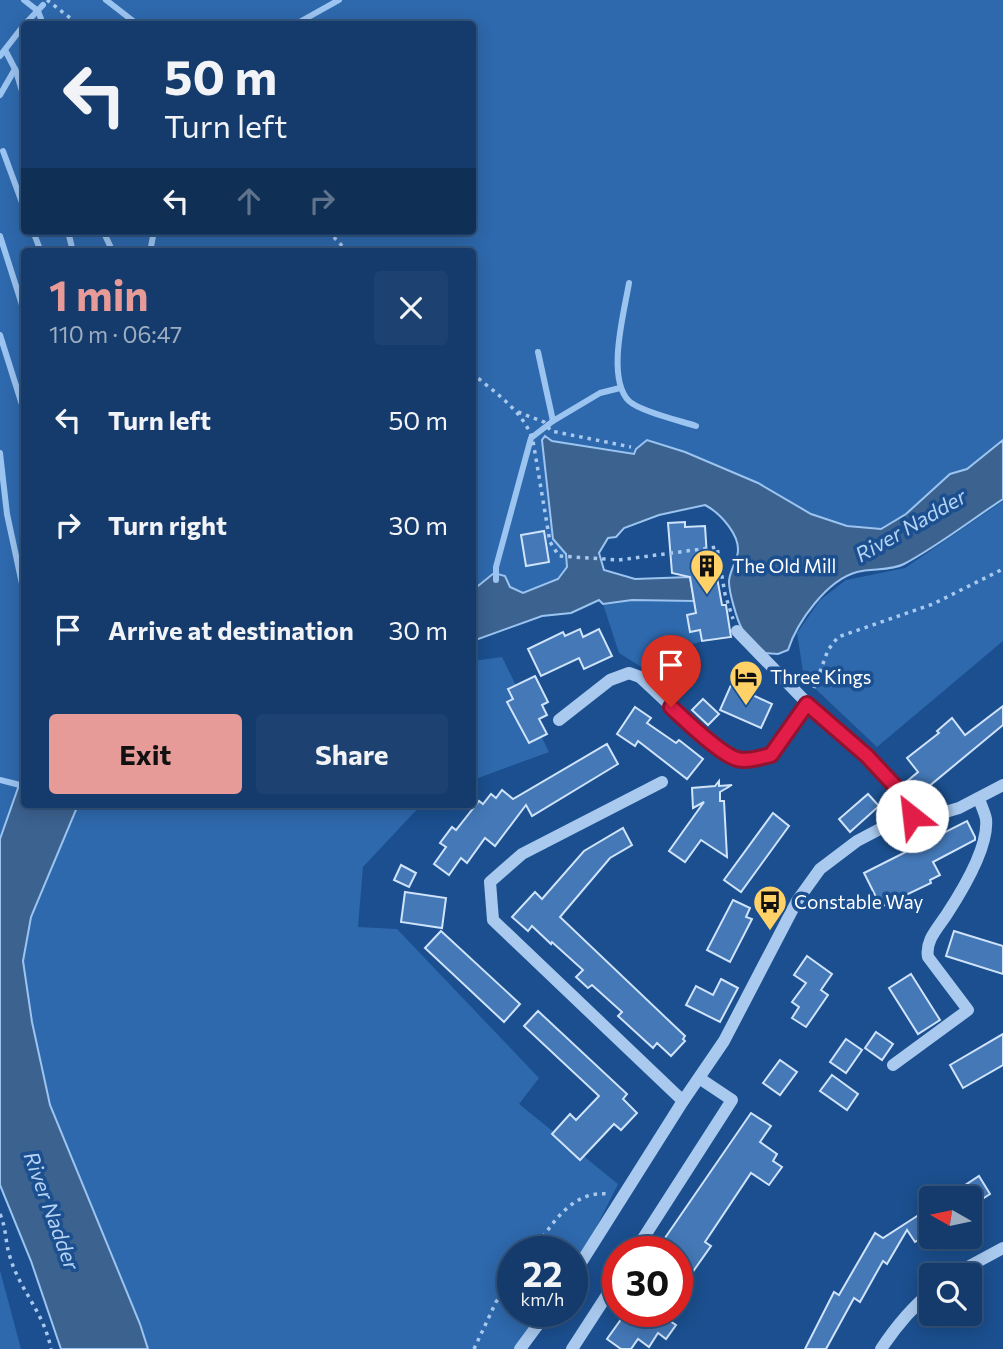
<!DOCTYPE html>
<meta charset="utf-8">
<style>
:root{--surface:#143b6b;--page:#1d4271;--text:#f1f3f6;--muted:#9dadc1;--line:#33557e;--accent:#e69b98}
body{margin:0;font-family:Commissioner,sans-serif;background:var(--page);color:var(--text);height:100vh;display:flex;flex-direction:column;font-size:26px;white-space:nowrap}
*{box-sizing:border-box;margin:0}
p{font-size:23px;color:var(--muted)}
.icon{flex:none;width:38px;height:38px;fill:none;stroke:currentColor;stroke-width:2;stroke-linecap:round;stroke-linejoin:round}
.map{position:relative;flex:1;overflow:hidden}
.details{position:absolute;left:21px;top:248px;width:455px;height:560px;display:flex;flex-direction:column;background:var(--surface);border-radius:7px;box-shadow:0 4px 18px #0003,0 0 0 2px var(--line)}
.details>*{flex:none}
.hud{position:absolute;left:21px;top:21px;width:455px;height:214px;border-radius:7px;box-shadow:0 4px 18px #0003,0 0 0 2px var(--line);background:#143b6b;color:var(--text);overflow:hidden}
.needle{width:46px;rotate:279deg}
.tools{position:absolute;left:919px;top:1186px;display:grid;gap:14px}
.tools a{display:grid;place-items:center;width:63px;height:63px;border-radius:7px;background:var(--surface);box-shadow:0 4px 18px #0003,0 0 0 2px var(--line);font-size:35px}
.speed{position:absolute;left:497px;top:1236px;display:flex;gap:14px;font-size:35px;font-weight:700;text-align:center}
.speed>*{display:grid;place-content:center;width:91px;height:91px;border-radius:50%;background:var(--surface);box-shadow:0 4px 18px #0003,0 0 0 2px var(--line);line-height:1}
.speed small{font-size:18px;font-weight:400}
.speed .limit{border:10px solid #d22;background:#fff;color:#111}
.pin{position:absolute;display:grid;place-items:center;width:60px;height:60px;color:#fff;margin:-72px -30px;border-radius:50% 50% 50% 0;rotate:-45deg;box-shadow:0 0 7px #0007}
.pin .icon{rotate:45deg}
.me{position:absolute;width:77px;margin:-38px;rotate:331deg;stroke-linejoin:round;filter:drop-shadow(0 0 5px #0008)}
.turn{display:flex;align-items:center;gap:24px;height:147px;padding:0 28px;font-size:32px}
.turn .icon{width:91px;height:91px;stroke-width:2.5}
.turn b{display:block;font-size:49px;line-height:60px}
.lanes{display:flex;align-items:center;height:66px;padding:0 28px;background:#0003;justify-content:center;gap:35px;direction:ltr}
.lanes .off{opacity:.35}
.round{display:grid;place-items:center;flex:none;width:74px;height:74px;border-radius:7px;background:var(--page)}
.head{display:flex;align-items:center;justify-content:space-between;height:119px;padding:0 28px}
h1{font-size:42px;font-weight:700;line-height:52px;color:var(--accent)}
.primary-button{display:flex;gap:14px;margin-top:auto;padding:14px 28px}
.primary-button a{flex:1;height:80px;border-radius:7px;background:var(--accent);color:#111;font-size:28px;font-weight:700;line-height:80px;text-align:center}
.primary-button a+a{background:var(--page);color:var(--text)}
ul{padding:0;list-style:none}
li{display:flex;align-items:center;gap:21px;height:105px;padding:0 28px}
li div{flex:1}
li b{display:block;font-size:26px}
li em{font-style:normal}
.map>svg:first-child{display:block}
</style>
<div class="map">
<svg width="1003" height="1349" viewBox="0 0 1003 1349">
<rect width="100%" height="100%" fill="#1b4f8f"/>
<g fill="#2e69ad" fill-rule="evenodd">
<path d="M0 0H1003V440L967 469 950 474 906 514 881 529 847 526 811 514 758 483 684 452 648 440 636 449 635 454 552 441 545 436 542 440 553 539 566 554 567 567 558 579 523 593 510 587 481 582 473 590 472 252H24V771L0 839ZM24 24H472V231H24Z"/>
<polygon points="1003,501 1003,641 877,747 804,678 797,633 820,600 846,580 905,568"/>
<polygon points="632,600 694,601 702,641 666,653 643,668 619,653 603,604"/>
<polygon points="502,657 549,752 473,780 473,661"/>
<polygon points="60,805 421,805 363,867 358,927 397,929 539,1078 519,1104 618,1184 593,1234 572,1268 572,1251 513,1251 513,1311 546,1311 523,1349 131,1349 0,989"/>
<polygon points="0,1271 1,1274 21,1349 0,1349"/>
</g>
<g fill="#3c6290" stroke="#9cc4f0" stroke-width="2">
<path d="M545 436 552 441 634 454 636 449 647 440 685 452 758 483 811 514 847 526 881 529 906 514 950 474 967 469 1003 440V499C971 520 938 546 904 564 891 571 872 568 857 572 827 580 797 622 788 650L778 654 764 653C757 646 747 638 742 629 737 620 729 592 729 582 729 573 735 564 737 556 743 537 720 513 705 505L659 515 624 528 616 537 608 538 599 553 604 570 635 579 690 577 694 601 632 600 603 604 599 600 571 613 542 616 478 639 473 644V590L494 573 505 576 510 587 523 593 558 579 567 567 566 554 553 539 542 440Z"/>
<polygon points="24,771 24,805 78,805 31,917 23,961 32,1022 50,1105 140,1324 148,1349 61,1349 31,1261 0,1185 0,839"/>
</g>
<g fill="none" stroke-linecap="round" stroke-linejoin="round">
<g stroke="#9cc4f0" stroke-width="6">
<polyline points="24,0 38,11 43,24"/>
<polyline points="106,0 137,24"/>
<polyline points="25,24 43,5"/>
<polyline points="296,24 339,0"/>
<polyline points="5,50 16,71 24,98"/>
<polyline points="0,56 24,25"/>
<polyline points="0,95 15,69"/>
<polyline points="3,151 24,208"/>
<polyline points="33,231 41,252"/>
<polyline points="68,231 73,252"/>
<polyline points="103,231 113,252"/>
<polyline points="0,236 24,311"/>
<polyline points="150,252 154,231"/>
<path d="M629 283C624 313 606 378 629 401 639 411 681 421 696 426"/>
<polyline points="0,335 24,411"/>
<polyline points="538,352 553,421"/>
<polyline points="0,453 7,514 24,593"/>
<polyline points="496,580 496,567 531,438 553,421 600,393 620,388"/>
<polyline points="0,780 20,785"/>
</g>
</g>
<g fill="#4478b7" stroke="#cfe3fa" stroke-width="2">
<polygon points="685,522 685,527 705,526 707,557 713,555 722,605 726,605 731,637 702,641 700,630 690,632 687,615 696,613 690,577 672,573 668,523"/>
<polygon points="544,531 549,562 526,566 521,535"/>
<polygon points="580,629 583,637 599,629 612,656 584,669 579,658 541,676 528,649 563,632 565,636"/>
<polygon points="535,676 548,702 542,705 547,715 539,719 547,734 529,743 507,702 513,699 508,689"/>
<polygon points="731,685 772,704 761,728 720,710"/>
<polygon points="703,699 719,714 708,725 692,710"/>
<polygon points="1003,706 1003,725 916,797 905,783 918,772 907,758 939,733 937,731 952,718 965,735"/>
<polygon points="635,707 651,718 647,723 676,743 679,740 703,759 687,779 638,741 635,746 617,734"/>
<polygon points="607,744 618,764 532,816 526,805 495,846 485,838 467,863 461,858 449,875 434,864 446,847 440,843 452,827 456,830 479,801 483,804 491,794 496,798 502,790 513,799"/>
<polygon points="719,781 719,786 732,785 720,792 720,801 724,801 727,857 701,840 685,862 669,851 704,802 693,808 692,788 715,786"/>
<polygon points="868,794 879,806 850,832 839,819"/>
<polygon points="773,813 789,826 741,892 724,880"/>
<polygon points="967,821 975,837 975,840 933,862 940,875 930,880 931,883 881,907 864,873"/>
<polygon points="623,828 632,845 610,858 560,917 685,1036 683,1039 685,1041 671,1056 657,1043 653,1048 618,1016 622,1012 592,985 588,988 576,977 583,970 552,942 551,944 532,926 528,931 512,917 535,892 542,899 584,851"/>
<polygon points="401,865 416,873 409,887 394,880"/>
<polygon points="405,892 446,898 442,928 401,922"/>
<polygon points="733,900 750,908 746,917 752,919 730,962 707,950"/>
<polygon points="441,931 520,1004 504,1022 425,948"/>
<polygon points="954,931 1003,946 1003,974 946,956"/>
<polygon points="807,956 832,974 821,990 828,995 806,1027 792,1018 799,1007 792,1002 806,983 794,975"/>
<polygon points="911,974 940,1020 918,1034 889,988"/>
<polygon points="721,979 738,988 720,1022 686,1005 696,986 713,995"/>
<polygon points="538,1011 627,1094 623,1099 637,1113 621,1130 614,1124 580,1160 552,1134 570,1114 576,1120 599,1096 524,1026"/>
<polygon points="876,1032 893,1044 882,1060 865,1048"/>
<polygon points="1003,1034 1003,1065 963,1088 950,1065"/>
<polygon points="846,1039 862,1050 846,1073 830,1062"/>
<polygon points="780,1060 797,1072 780,1095 763,1083"/>
<polygon points="832,1075 858,1094 847,1110 820,1091"/>
<polygon points="751,1113 771,1126 760,1142 777,1154 773,1161 782,1167 769,1185 751,1173 705,1242 711,1246 687,1280 677,1273 677,1251 656,1251"/>
<polygon points="979,1176 990,1194 970,1207 970,1199 944,1199"/>
<polygon points="931,1207 931,1232 915,1242 907,1230 887,1264 883,1261 860,1302 854,1298 826,1349 805,1349 834,1292 839,1295 875,1233 883,1238"/>
<polygon points="627,1311 673,1311 667,1319 676,1325 666,1339 658,1333 649,1347 638,1339 631,1349 621,1349 607,1339"/>
</g>
<g fill="none" stroke-linecap="round" stroke-linejoin="round">
<g stroke="#a9c9ee" stroke-width="3.5" stroke-dasharray="3.5 5" stroke-linecap="butt">
<polyline points="47,0 78,24"/>
<polyline points="328,231 348,252"/>
<path d="M472 373C495 393 524 411 533 441L550 542 559 556 619 560 717 547 725 594 733 619"/>
<polyline points="518,412 544,422 551,431 631,447"/>
<polyline points="814,688 828,650 838,637 933,604 1003,569"/>
<path d="M0 1214C7 1231 5 1242 10 1257 20 1291 44 1312 51 1349"/>
<path d="M533 1251C551 1226 571 1190 608 1194"/>
<polyline points="474,1349 496,1302 513,1278"/>
</g>
<g stroke="#a9c9ee" stroke-width="12">
<polyline points="737,631 807,703 867,756 908,799 912,816"/>
<polyline points="559,720 610,680 629,673 640,677 701,734 737,759 752,759 771,755 807,703"/>
<polyline points="662,782 522,854 490,882 493,920 683,1101"/>
<path d="M893 1065 968 1010 928 957C925 940 938 928 947 914 962 891 989 847 986 819 985 813 981 805 979 799"/>
<polyline points="635,1251 732,1100 699,1078"/>
<polyline points="951,1276 1003,1248"/>
<polyline points="572,1277 683,1101 724,1041 797,901 820,869 857,841 895,821 912,816 942,813 959,808 1003,785"/>
<polyline points="520,1349 548,1311"/>
<polyline points="572,1349 618,1278"/>
<path d="M881 1349C895 1328 911 1308 931 1292"/>
</g>
</g>
<g fill="none" stroke-linecap="round" stroke-linejoin="round">
<g stroke="#92132f" stroke-width="18">
<path id="route" d="M671 707C685 720 720 754 737 759 748 762 761 757 771 755L807 704 867 756 894 785 908 799 912 816"/>
</g>
<use href="#route" stroke="#e11d48" stroke-width="12"/>
</g>
<defs>
<g id="building-pin" transform="scale(1.75)"><path d="M0 17L-7.5 6A9.5 9.5 0 1 1 7.5 6Z" fill="#ffd166" stroke="#1b4f8f"/><path d="M-4-6H4V6H1V3H-1V6H-4ZM-2.5-4.3h1.7v1.8h-1.7ZM.8-4.3h1.7v1.8H.8ZM-2.5-1h1.7V.8h-1.7ZM.8-1h1.7V.8H.8Z" fill="#111"/></g>
<g id="hotel-pin" transform="scale(1.75)"><path d="M0 17L-7.5 6A9.5 9.5 0 1 1 7.5 6Z" fill="#ffd166" stroke="#1b4f8f"/><path d="M-6-4.5h1.5V1H6V5H4.5V3h-9V5H-6ZM-4 0a1.8 1.8 0 1 1 3.6 0ZM.5 0V-2.5h3Q6-2.5 6 0Z" fill="#111"/></g>
<g id="bus-pin" transform="scale(1.75)"><path d="M0 17L-7.5 6A9.5 9.5 0 1 1 7.5 6Z" fill="#ffd166" stroke="#1b4f8f"/><path d="M-5-6H5V4H4V6H2V4H-2V6H-4V4H-5ZM-3.5-4V0h7V-4ZM-3.5 1.2v1.5H-2V1.2ZM2 1.2v1.5H3.5V1.2Z" fill="#111"/></g>
</defs>
<g fill-rule="evenodd">
<use href="#building-pin" x="707" y="566"/>
<use href="#hotel-pin" x="746" y="677"/>
<use href="#bus-pin" x="770" y="902"/>
</g>
<g text-anchor="middle" stroke-width="7" stroke-linejoin="round" paint-order="stroke">
<g font-size="19" fill="#fff" stroke="#1b4f8f" text-anchor="start">
<text x="732" y="573">The Old Mill</text>
<text x="770" y="684">Three Kings</text>
<text x="794" y="909">Constable Way</text>
</g>
<g font-size="21" font-style="italic" fill="#b5d3f5" stroke="#1b4f8f">
<text transform="translate(911 526) rotate(-30)" y="7">River Nadder</text>
<text transform="translate(51 1211) rotate(70)" y="7">River Nadder</text>
</g>
</g>
</svg>
<div class="tools">
<a><svg class="needle" viewBox="-14 -14 28 28"><path d="M0-13l5 13h-10z" fill="#e53935"/><path d="M0 13l5-13h-10z" fill="#9dadc1"/></svg></a>
<a><svg class="icon" aria-label="search" viewBox="0 0 24 24"><circle cx="10" cy="10" r="6"/><path d="M15 15l6 6"/></svg></a>
</div>
<div class="speed"><div>22<small>km/h</small></div><div class="limit">30</div></div>
<div class="pin" style="left:671px;top:707px;background:#d93025"><svg class="icon" aria-label="arrive" viewBox="0 0 24 24"><path d="M6 21V4h12l-3 4 3 4H6"/></svg></div>
<svg class="me" style="left:912px;top:816px" viewBox="-20 -20 40 40"><circle r="19" fill="#fff"/><path d="M0-13L10 11 0 6-10 11z" fill="#e11d48"/></svg>
<div class="hud">
<div class="turn"><svg class="icon" aria-label="left" viewBox="0 0 24 24"><path d="M17 20v-9H6M10 6l-5 5 5 5"/></svg><div><b>50 m</b>Turn left</div></div>
<div class="lanes"><svg class="icon" aria-label="left" viewBox="0 0 24 24"><path d="M17 20v-9H6M10 6l-5 5 5 5"/></svg><svg class="icon off" aria-label="ahead" viewBox="0 0 24 24"><path d="M12 20V5M6 11l6-6 6 6"/></svg><svg class="icon off" aria-label="right" viewBox="0 0 24 24"><path d="M7 20v-9h11M14 6l5 5-5 5"/></svg></div>
</div>
<section class="details">
<div class="head"><div><h1>1 min</h1><p>110 m · 06:47</p></div><a class="round"><svg class="icon" aria-label="close" viewBox="0 0 24 24"><path d="M6 6l12 12M18 6L6 18"/></svg></a></div>
<ul>
<li><svg class="icon" aria-label="left" viewBox="0 0 24 24"><path d="M17 20v-9H6M10 6l-5 5 5 5"/></svg><div><b>Turn left</b></div><em>50 m</em></li>
<li><svg class="icon" aria-label="right" viewBox="0 0 24 24"><path d="M7 20v-9h11M14 6l5 5-5 5"/></svg><div><b>Turn right</b></div><em>30 m</em></li>
<li><svg class="icon" aria-label="arrive" viewBox="0 0 24 24"><path d="M6 21V4h12l-3 4 3 4H6"/></svg><div><b>Arrive at destination</b></div><em>30 m</em></li>
</ul>
<div class="primary-button"><a>Exit</a><a>Share</a></div>
</section>
</div>
